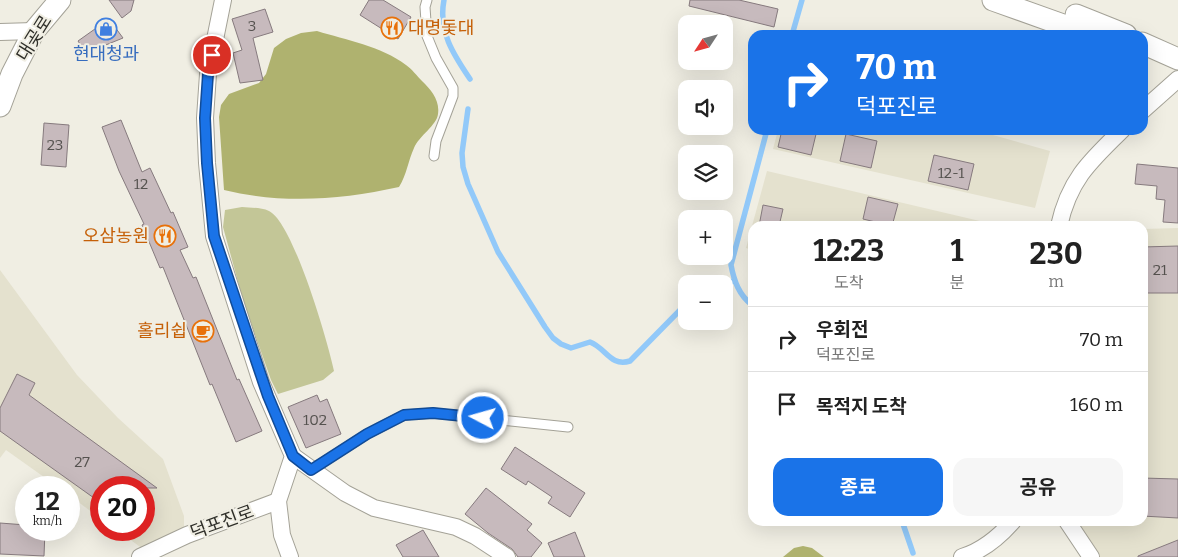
<!DOCTYPE html>
<html lang="ko">
<meta charset="utf-8">
<style>
:root{--surface:#fff;--page:#f6f6f6;--text:#222;--muted:#767676;--line:#e0e0e0;--accent:#1a73e8}
body{margin:0;font-family:Bitter,"Noto Sans KR",serif;background:var(--page);color:var(--text);height:100vh;display:flex;flex-direction:column;font-size:19px;white-space:nowrap}
*{box-sizing:border-box;margin:0}
p{font-size:16px;color:var(--muted)}
.icon{flex:none;width:28px;height:28px;fill:none;stroke:currentColor;stroke-width:2;stroke-linecap:round;stroke-linejoin:round}
.map{position:relative;flex:1;overflow:hidden}
.details{position:absolute;left:748px;top:221px;width:400px;height:305px;display:flex;flex-direction:column;background:var(--surface);border-radius:15px;box-shadow:0 5px 20px #0002}
.details>*{flex:none}
.hud{position:absolute;left:748px;top:30px;width:400px;height:105px;border-radius:15px;box-shadow:0 5px 20px #0002;background:#1a73e8;color:#fff;overflow:hidden}
.needle{width:32px;rotate:234deg}
.tools{position:absolute;left:678px;top:15px;display:grid;gap:10px}
.tools a{display:grid;place-items:center;width:55px;height:55px;border-radius:10px;background:var(--surface);box-shadow:0 5px 20px #0002;font-size:25px}
.speed{position:absolute;left:15px;top:476px;display:flex;gap:10px;font-size:25px;font-weight:700;text-align:center}
.speed>*{display:grid;place-content:center;width:65px;height:65px;border-radius:50%;background:var(--surface);box-shadow:0 5px 20px #0002;line-height:1}
.speed small{font-size:12px;font-weight:400}
.speed .limit{border:8px solid #d22;background:#fff;color:#111}
.pin{position:absolute;display:grid;place-items:center;width:42px;height:42px;color:#fff;margin:-21px;border:2px solid #fff;border-radius:50%;box-shadow:0 1px 5px #0007}
.me{position:absolute;width:55px;margin:-28px;rotate:276deg;stroke-linejoin:round;filter:drop-shadow(0 0 4px #0008)}
.turn{display:flex;align-items:center;gap:18px;height:105px;padding:0 25px;font-size:22px}
.turn .icon{width:65px;height:65px;stroke-width:2.5}
.turn b{display:block;font-size:35px;line-height:42px}
.eta{display:flex;justify-content:space-evenly;align-items:center;height:85px;text-align:center}
.eta b{font-size:30px;font-weight:700;line-height:35px}
.primary-button{display:flex;gap:10px;margin-top:auto;padding:10px 25px}
.primary-button a{flex:1;height:58px;border-radius:15px;background:var(--accent);color:#fff;font-size:20px;font-weight:700;line-height:58px;text-align:center}
.primary-button a+a{background:var(--page);color:var(--text)}
ul{padding:0;list-style:none}
li{display:flex;align-items:center;gap:15px;height:65px;padding:0 25px;border-top:1px solid var(--line)}
li div{flex:1}
li b{display:block;font-size:19px}
li em{font-style:normal}
.map>svg:first-child{display:block}
</style>
<div class="map">
<svg width="1178" height="557" viewBox="0 0 1178 557">
<rect width="100%" height="100%" fill="#f0eee3"/>
<g fill="#e4e1ce">
<polygon points="778,130 975,130 1050,151 1035,208 773,149"/>
<polygon points="767,171 1001,226 752,226 752,250 746,248"/>
<polygon points="1178,228 1178,557 1094,557 1069,521 1142,521 1143,229"/>
<polygon points="0,270 77,375 118,418 163,459 184,516 184,528 143,549 117,530 144,530 144,488 101,488 101,519 69,495 69,488 58,487 6,450 0,458"/>
</g>
<path fill="#c3c697" d="M242 207C250 208 261 207 269 211 293 222 328 342 334 371L323 380 278 394 271 380 243 300 223 227 225 210Z"/>
<g fill="#afb26f">
<path d="M317 31C346 40 381 46 406 65 412 69 417 76 422 81 431 90 440 100 438 114 437 125 419 136 414 148 408 161 407 174 399 187 340 200 283 204 224 190L219 117 221 105 229 94 259 83 266 74 274 48 286 39 301 33Z"/>
<polygon points="803,546 812,548 824,557 783,557 794,548"/>
</g>
<g fill="none" stroke-linecap="round" stroke-linejoin="round">
<g stroke="#92c9f9" stroke-width="5.5">
<path d="M444 0C438 31 453 54 470 79"/>
<polyline points="792,35 802,0"/>
<path d="M468 109 462 153 463 167 468 184 498 252 545 327 553 338 561 344 571 348 590 342C606 348 610 367 630 361L686 304"/>
<polyline points="722,284 734,281"/>
<path d="M752 305C739 295 734 281 731 265L767 130"/>
<polyline points="902,521 913,553"/>
</g>
</g>
<g fill="#c7babd" stroke="#867a7e">
<polygon points="109,0 134,0 131,11 122,18"/>
<polygon points="369,0 383,0 411,17 398,39 360,15"/>
<polygon points="690,0 739,0 778,9 774,27 689,6"/>
<polygon points="265,9 273,32 253,38 263,80 240,83 233,53 242,50 232,19"/>
<polygon points="109,19 123,38 86,53 78,41"/>
<polygon points="121,120 142,172 150,168 171,213 173,212 188,247 180,250 193,278 196,277 237,380 239,379 262,431 236,442 212,384 210,385 163,267 160,268 142,225 144,224 119,171 102,127"/>
<polygon points="44,123 69,125 66,167 41,165"/>
<polygon points="782,130 817,130 811,155 778,147"/>
<polygon points="846,134 877,141 871,168 840,161"/>
<polygon points="934,155 974,164 968,190 928,181"/>
<polygon points="1137,164 1178,168 1178,223 1163,222 1165,200 1156,199 1157,186 1135,184"/>
<polygon points="868,197 898,204 892,226 863,219"/>
<polygon points="763,205 783,209 779,226 759,226"/>
<polygon points="1178,246 1178,293 1142,293 1142,247"/>
<polygon points="17,374 35,383 29,395 157,488 101,488 101,503 0,431 0,408"/>
<polygon points="317,395 320,402 327,399 341,434 306,448 288,407"/>
<polygon points="515,447 585,493 570,517 548,503 552,497 528,481 526,485 501,469"/>
<polygon points="1142,478 1178,479 1178,518 1142,516"/>
<polygon points="486,488 532,524 527,530 542,543 531,557 518,557 512,549 488,533 465,514"/>
<polygon points="0,523 26,525 26,530 45,530 44,556 0,554"/>
<polygon points="423,530 439,557 403,557 396,545"/>
<polygon points="575,532 585,557 554,557 548,543"/>
<polygon points="1178,540 1178,557 1138,557 1138,556"/>
</g>
<g fill="none" stroke-linecap="round" stroke-linejoin="round">
<g stroke="#a4a297" stroke-width="11">
<g id="service">
<polyline points="427,0 425,7 427,36 436,58 453,88 453,96 436,141 434,156"/>
<polyline points="311,470 367,434 404,415 433,413 568,427"/>
</g>
</g>
<g stroke="#a4a297" stroke-width="18">
<g id="minor">
<polyline points="223,0 208,74 205,118 207,163 214,236 261,382 293,456 278,501 282,535 290,557"/>
<polyline points="0,32 34,31"/>
<polyline points="1142,111 1178,79"/>
<path d="M1059 226C1069 180 1090 161 1122 130"/>
<polyline points="293,456 345,493 374,508 456,527 475,536 507,557"/>
<polyline points="1067,521 1091,557"/>
<polyline points="140,557 187,535 278,501"/>
<path d="M962 557C982 551 999 537 1013 521"/>
</g>
</g>
<g stroke="#a4a297" stroke-width="23">
<g id="tertiary">
<polyline points="993,0 1091,35"/>
<polyline points="1076,15 1126,35"/>
<polyline points="1142,43 1178,59"/>
<polyline points="0,106 12,74 34,31 60,0"/>
</g>
</g>
<use href="#service" stroke="#fff" stroke-width="9"/>
<use href="#minor" stroke="#fff" stroke-width="16"/>
<use href="#tertiary" stroke="#fff" stroke-width="21"/>
</g>
<g fill="none" stroke-linecap="round" stroke-linejoin="round">
<g stroke="#114b97" stroke-width="12">
<polyline id="route" points="212,55 208,74 205,118 207,163 214,236 268,396 293,456 311,470 367,434 404,415 433,413 483,418"/>
</g>
<use href="#route" stroke="#1a73e8" stroke-width="9"/>
</g>
<defs>
<g id="restaurant-ring" transform="scale(1.125)"><circle r="9.5" fill="#f0eee3" stroke="#e8710a" stroke-width="1.5"/><path d="M-5-6h1v4h1v-4h1v4h1v-4h1v5L-1.5 .5V6h-2V.5L-5-1ZM5-6V6H3V1.5H1.5Q1.5-4 5-6Z" fill="#e8710a"/></g>
<g id="shop-ring" transform="scale(1.125)"><circle r="9.5" fill="#f0eee3" stroke="#3f7fe0" stroke-width="1.5"/><path d="M-5-2.5h2.3a2.7 3.5 0 0 1 5.4 0H5L5.5 6h-11ZM-1.5-2.5h3a1.5 2.3 0 0 0-3 0Z" fill="#3f7fe0"/></g>
<g id="cafe-ring" transform="scale(1.125)"><circle r="9.5" fill="#f0eee3" stroke="#e8710a" stroke-width="1.5"/><path d="M-5.5-4.5H6V0H3Q3 3.5 0 3.5H-2.5Q-5.5 3.5-5.5 0ZM3-3.2v2h1.7v-2ZM-6 4.5H4V6H-6Z" fill="#e8710a"/></g>
</defs>
<g fill-rule="evenodd">
<use href="#restaurant-ring" x="392" y="28"/>
<use href="#shop-ring" x="106" y="29"/>
<use href="#restaurant-ring" x="165" y="236"/>
<use href="#cafe-ring" x="203" y="331"/>
</g>
<g text-anchor="middle" stroke-width="4" stroke-linejoin="round" paint-order="stroke">
<g font-size="15" fill="#55524f">
<text x="252" y="31">3</text>
<text x="55" y="150">23</text>
<text x="951" y="178">12-1</text>
<text x="141" y="189">12</text>
<text x="1160" y="275">21</text>
<text x="315" y="425">102</text>
<text x="82" y="467">27</text>
</g>
<g font-size="18" fill="#c56008" stroke="#f0eee3" text-anchor="end">
<text x="408" y="34" text-anchor="start">대명돛대</text>
<text x="149" y="242">오삼농원</text>
<text x="187" y="337">홀리쉽</text>
</g>
<g font-size="18" fill="#2f2f2a" stroke="#f0eee3">
<text transform="translate(34 38) rotate(-58)" y="6">대곶로</text>
<text transform="translate(222 522) rotate(-20)" y="6">덕포진로</text>
</g>
<g font-size="18" fill="#366cbe" stroke="#f0eee3">
<text x="106" y="60">현대청과</text>
</g>
</g>
</svg>
<div class="tools">
<a><svg class="needle" viewBox="-14 -14 28 28"><path d="M0-13l5 13h-10z" fill="#e53935"/><path d="M0 13l5-13h-10z" fill="#767676"/></svg></a>
<a><svg class="icon" aria-label="sound" viewBox="0 0 24 24"><path d="M4 9h4l5-4v14l-5-4H4zM17 9q2 3 0 6"/></svg></a>
<a><svg class="icon" aria-label="layers" viewBox="0 0 24 24"><path d="M12 4l9 5-9 5-9-5zM3 14l9 5 9-5"/></svg></a>
<a>+</a>
<a>−</a>
</div>
<div class="speed"><div>12<small>km/h</small></div><div class="limit">20</div></div>
<div class="pin" style="left:212px;top:55px;background:#d93025"><svg class="icon" aria-label="arrive" viewBox="0 0 24 24"><path d="M6 21V4h12l-3 4 3 4H6"/></svg></div>
<svg class="me" style="left:483px;top:418px" viewBox="-20 -20 40 40"><circle r="17" fill="#1a73e8" stroke="#fff" stroke-width="3"/><path d="M0-11L8 9 0 5-8 9z" fill="#fff"/></svg>
<div class="hud">
<div class="turn"><svg class="icon" aria-label="right" viewBox="0 0 24 24"><path d="M7 20v-9h11M14 6l5 5-5 5"/></svg><div><b>70 m</b>덕포진로</div></div>
</div>
<section class="details">
<div class="eta">
<div><b>12:23</b><p>도착</p></div>
<div><b>1</b><p>분</p></div>
<div><b>230</b><p>m</p></div>
</div>
<ul>
<li><svg class="icon" aria-label="right" viewBox="0 0 24 24"><path d="M7 20v-9h11M14 6l5 5-5 5"/></svg><div><b>우회전</b><p>덕포진로</p></div><em>70 m</em></li>
<li><svg class="icon" aria-label="arrive" viewBox="0 0 24 24"><path d="M6 21V4h12l-3 4 3 4H6"/></svg><div><b>목적지 도착</b></div><em>160 m</em></li>
</ul>
<div class="primary-button"><a>종료</a><a>공유</a></div>
</section>
</div>
